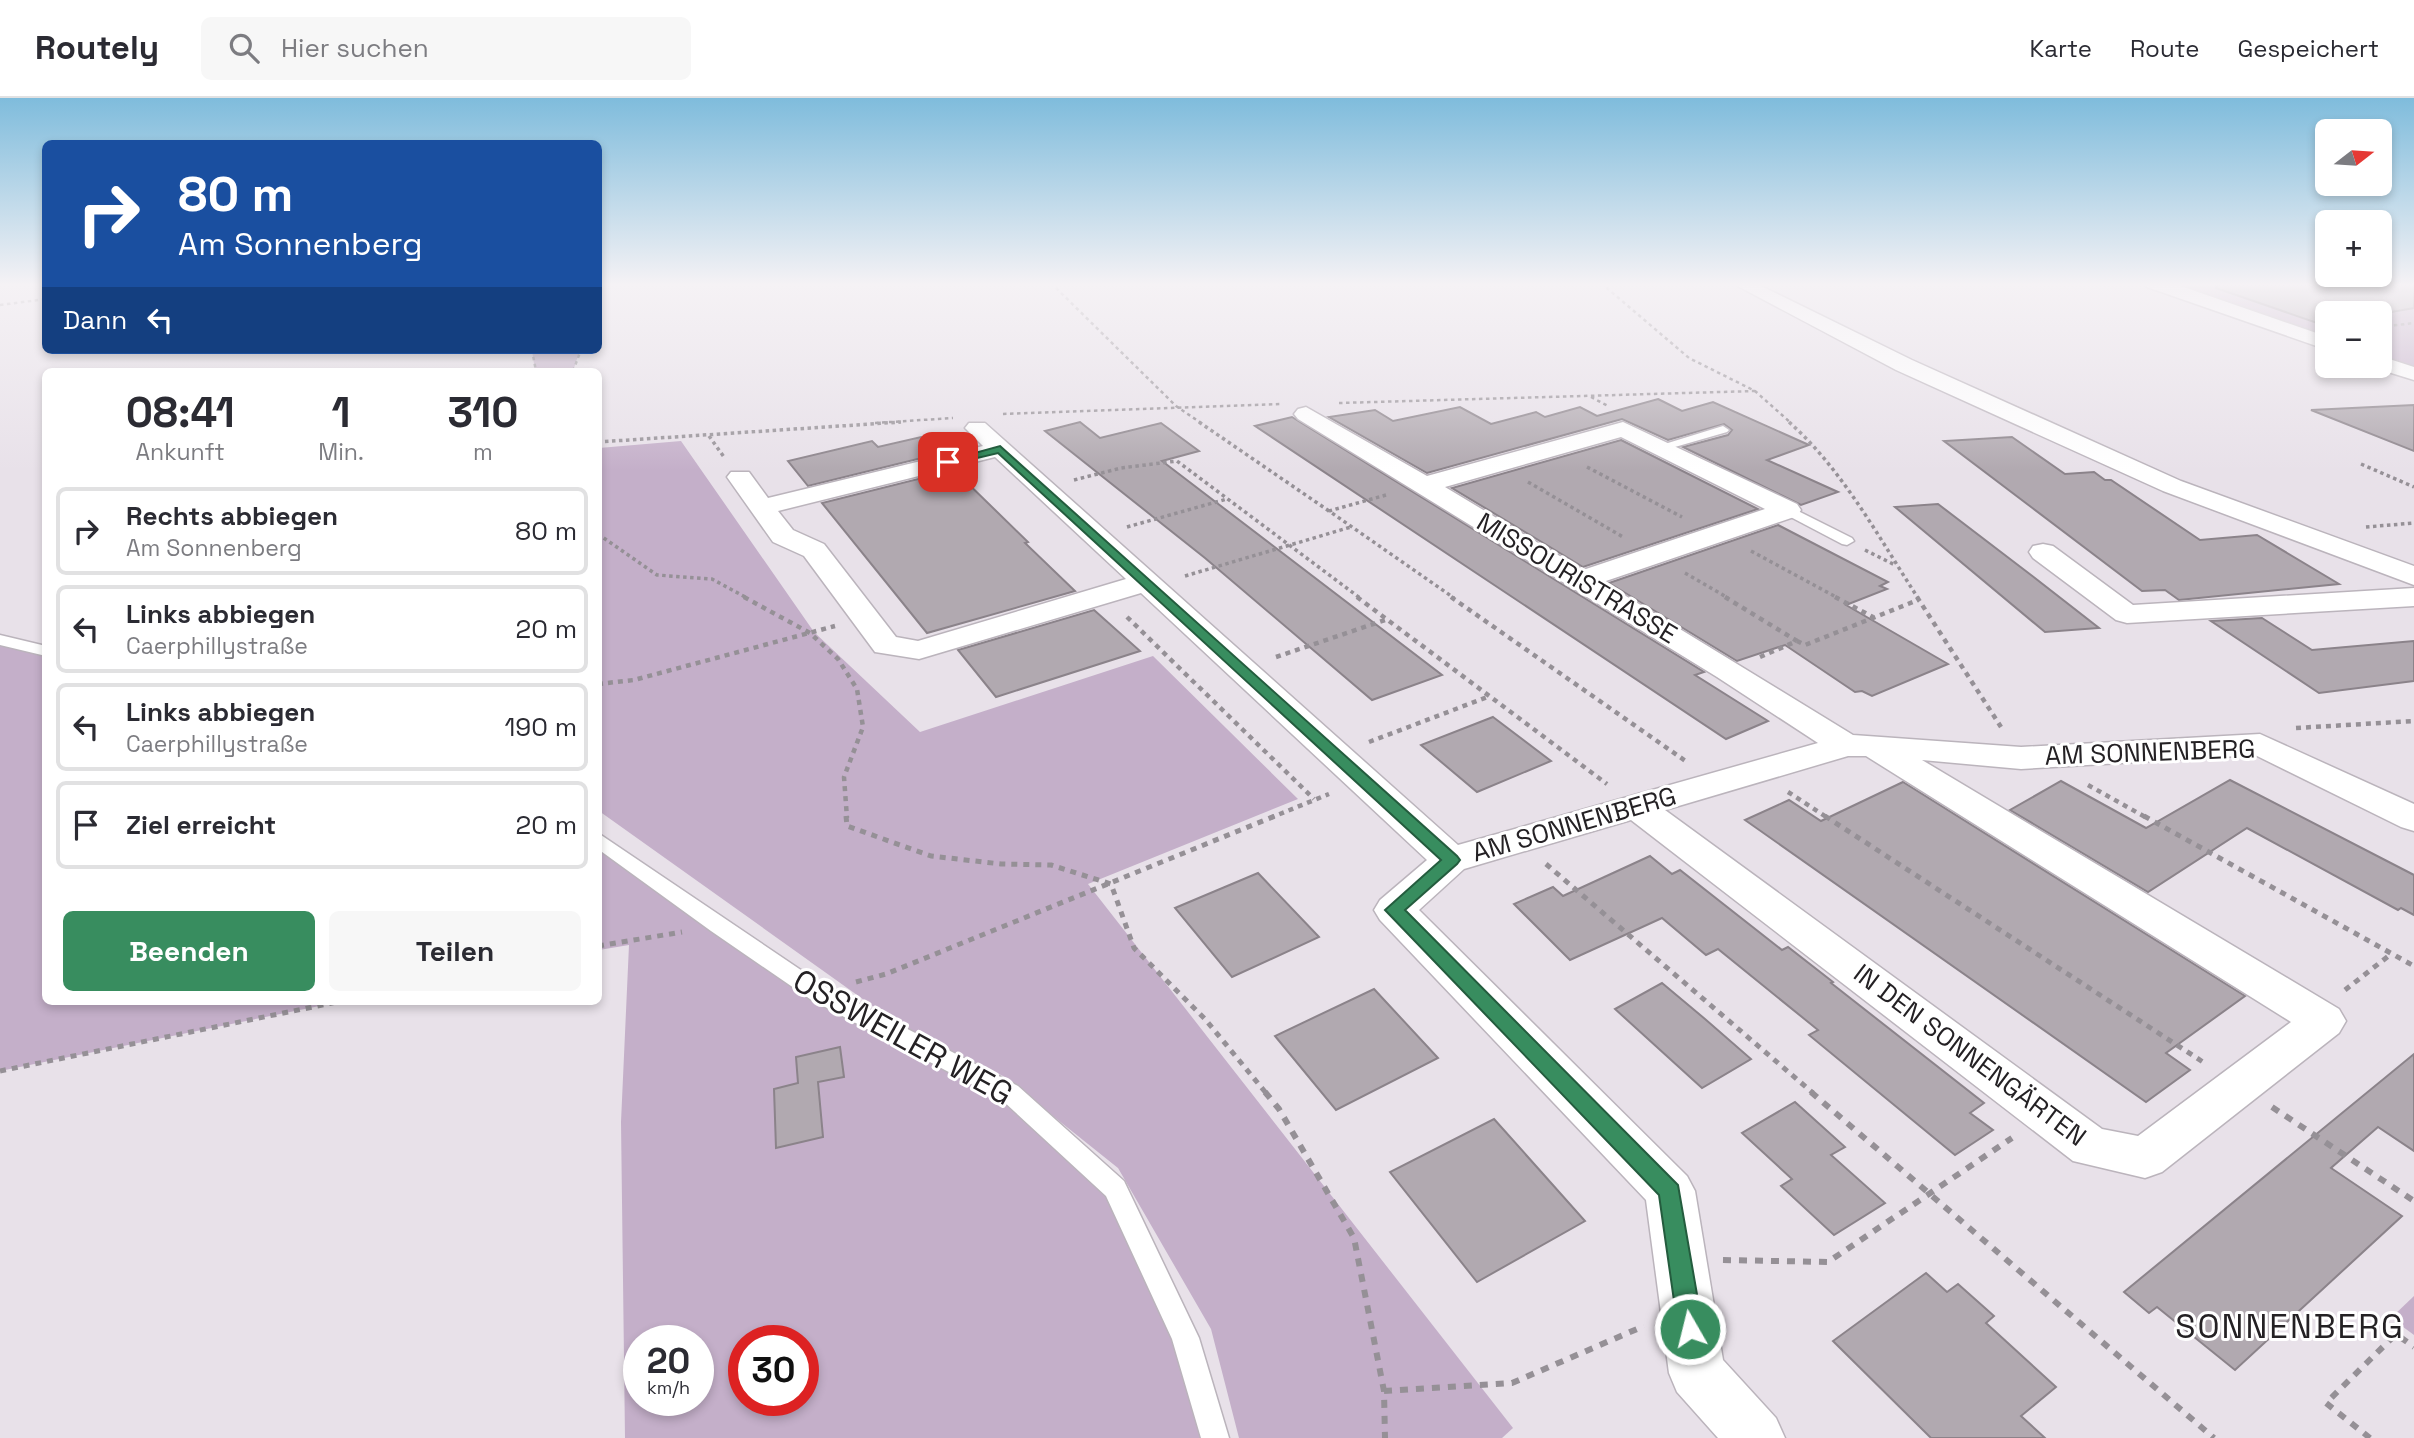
<!DOCTYPE html>
<html lang="de">
<meta charset="utf-8">
<style>
:root{--surface:#fff;--page:#f7f7f7;--text:#2b2b33;--muted:#7c7c81;--line:#e1e1e2;--accent:#388d5f}
body{margin:0;font-family:"Space Grotesk",sans-serif;background:var(--page);color:var(--text);height:100vh;display:flex;flex-direction:column;font-size:26px;white-space:nowrap}
*{box-sizing:border-box;margin:0}
p{font-size:23px;color:var(--muted)}
.icon{flex:none;width:38px;height:38px;fill:none;stroke:currentColor;stroke-width:2;stroke-linecap:round;stroke-linejoin:round}
.map{position:relative;flex:1;overflow:hidden}
.panel{position:absolute;left:42px;top:270px;width:560px;height:637px;display:flex;flex-direction:column;background:var(--surface);border-radius:10px;box-shadow:0 4px 10px #0003}
.panel>*{flex:none}
.top-card{position:absolute;left:42px;top:42px;width:560px;height:214px;border-radius:10px;box-shadow:0 4px 10px #0003;background:#1a4fa0;color:#fff;overflow:hidden}
.needle{width:46px;rotate:73deg}
.fabs{position:absolute;left:2315px;top:21px;display:grid;gap:14px}
.fabs a{display:grid;place-items:center;width:77px;height:77px;border-radius:10px;background:var(--surface);box-shadow:0 4px 10px #0003;font-size:35px}
.speed{position:absolute;left:623px;top:1227px;display:flex;gap:14px;font-size:35px;font-weight:700;text-align:center}
.speed>*{display:grid;place-content:center;width:91px;height:91px;border-radius:50%;background:var(--surface);box-shadow:0 4px 10px #0003;line-height:1}
.speed small{font-size:18px;font-weight:400}
.speed .limit{border:10px solid #d22;background:#fff;color:#111}
.pin{position:absolute;display:grid;place-items:center;width:60px;height:60px;color:#fff;margin:-30px;border-radius:14px;box-shadow:0 4px 10px #0006}
.me{position:absolute;width:77px;margin:-38px;rotate:352deg;stroke-linejoin:round;filter:drop-shadow(0 0 5px #0008)}
.turn{display:flex;align-items:center;gap:24px;height:147px;padding:0 21px;font-size:32px}
.turn .icon{width:91px;height:91px;stroke-width:2.5}
.turn b{display:block;font-size:49px;line-height:60px}
.then{display:flex;align-items:center;height:66px;padding:0 21px;background:#0003;gap:14px;font-size:26px}
.eta{display:flex;justify-content:space-evenly;align-items:center;height:119px;text-align:center}
.eta b{font-size:42px;font-weight:700;line-height:49px}
.action{display:flex;gap:14px;margin-top:auto;padding:14px 21px}
.action a{flex:1;height:80px;border-radius:10px;background:var(--accent);color:#fff;font-size:28px;font-weight:700;line-height:80px;text-align:center}
.action a+a{background:var(--page);color:var(--text)}
ul{padding:0;list-style:none}
li{display:flex;align-items:center;gap:21px;height:88px;margin:0 14px 10px;padding:0 7px;border:4px solid var(--line);border-radius:10px}
li div{flex:1}
li b{display:block;font-size:26px}
li em{font-style:normal}
header{display:flex;align-items:center;gap:42px;box-sizing:border-box;height:98px;padding:0 35px;background:var(--surface);border-bottom:2px solid var(--line)}
header strong{font-size:33px}
nav{display:flex;gap:38px;margin-inline-start:auto;font-size:24px}
.search{width:490px;height:63px;background:var(--page);display:flex;align-items:center;gap:18px;box-sizing:border-box;padding:0 24px;border-radius:10px;color:var(--muted);font-size:26px}
.map>svg:first-child{display:block}
</style>
<header>
<strong>Routely</strong>
<div class="search"><svg class="icon" aria-label="search" viewBox="0 0 24 24"><circle cx="10" cy="10" r="6"/><path d="M15 15l6 6"/></svg>Hier suchen</div>
<nav><a>Karte</a><a>Route</a><a>Gespeichert</a></nav>
</header>
<div class="map">
<svg width="2414" height="1340" viewBox="0 0 2414 1340">
<rect width="100%" height="100%" fill="#e8e1e9"/>
<g fill="#c4afc9" fill-rule="evenodd">
<polygon points="2167,185 2414,185 2414,272 2380,260 2380,215 2328,215 2327,241"/>
<polygon points="532,252 580,252 573,273 535,273"/>
<polygon points="681,343 814,534 920,634 1153,558 1298,701 1088,786 1513,1330 1502,1340 1239,1340 1211,1231 1118,1070 1003,978 902,929 599,713 599,350"/>
<polygon points="0,542 45,553 46,903 344,903 0,973"/>
<path d="M598 741 718 828 1010 995 1115 1091 1215 1340H625L621 1024 629 847 599 852ZM639 1242H698V1302H639ZM744 1242H803V1302H744Z"/>
<polygon points="2414,1198 2414,1237 2391,1220"/>
</g>
<g fill="#b1a9b0" stroke="#8b838a" stroke-width="2">
<polygon points="2217,185 2414,185 2414,210 2380,216 2328,215 2328,224 2320,226 2216,190"/>
<polygon points="1658,301 1682,313 1713,304 1809,347 1767,362 1838,394 1801,407 1683,349 1728,337 1732,332 1724,326 1668,342 1622,321 1427,375 1329,319 1375,312 1393,323 1460,309 1491,326 1536,314 1545,319 1580,309 1597,318"/>
<polygon points="2414,307 2414,353 2311,312"/>
<polygon points="1292,319 1704,574 1695,577 1768,623 1726,641 1255,328"/>
<polygon points="1080,324 1100,340 1161,325 1199,353 1162,363 1442,577 1372,602 1205,460 1045,333"/>
<polygon points="921,339 938,356 808,388 788,363 872,343 878,349"/>
<polygon points="2012,339 2065,376 2094,374 2105,382 2111,382 2200,442 2257,437 2339,486 2179,502 2165,492 2142,493 1944,343"/>
<polygon points="1621,342 1758,411 1583,469 1452,390"/>
<polygon points="954,372 1028,444 1025,445 1075,493 927,535 822,405"/>
<polygon points="1938,406 2031,477 2099,530 2045,534 1895,409"/>
<polygon points="1778,427 1888,484 1880,488 1887,491 1846,507 1948,566 1872,598 1862,593 1855,594 1785,547 1737,563 1609,485"/>
<polygon points="1094,512 1140,553 996,599 958,552"/>
<polygon points="2262,520 2312,552 2414,543 2414,583 2319,595 2211,523"/>
<polygon points="1493,619 1551,663 1477,694 1421,647"/>
<polygon points="2230,682 2414,777 2414,817 2401,810 2398,812 2247,730 2148,794 2010,712 2061,683 2146,730"/>
<polygon points="1903,684 2245,898 2166,955 2190,972 2146,1004 1745,722 1789,702 1821,723"/>
<polygon points="1650,758 1672,776 1680,772 1782,852 1788,849 1833,884 1831,885 1984,1005 1970,1015 1993,1032 1955,1057 1809,937 1818,932 1718,851 1706,857 1662,820 1570,862 1514,806 1553,789 1563,798"/>
<polygon points="1258,775 1319,839 1232,879 1175,810"/>
<polygon points="1662,885 1705,921 1751,961 1702,990 1615,911"/>
<polygon points="1374,891 1438,960 1336,1012 1275,938"/>
<polygon points="840,949 844,979 818,984 823,1039 776,1050 774,991 798,985 796,959"/>
<polygon points="2414,956 2414,1053 2378,1029 2331,1070 2402,1118 2235,1272 2157,1209 2149,1215 2124,1194"/>
<polygon points="1795,1004 1845,1049 1831,1057 1885,1105 1834,1137 1781,1088 1792,1081 1742,1035"/>
<polygon points="1494,1021 1585,1123 1477,1184 1390,1074"/>
<polygon points="1926,1175 1947,1194 1958,1186 1994,1218 1986,1225 2056,1289 2021,1318 2045,1340 1931,1340 1833,1243"/>
</g>
<g fill="none" stroke-linecap="round" stroke-linejoin="round">
<g stroke="#bbb4bc" stroke-width="3">
<g id="service">
<polygon points="1723,328 1729,332 1727,334 1661,353 1655,349"/>
<polygon points="1788,408 1852,440 1854,443 1847,447 1842,446 1783,415 1783,409"/>
<polygon points="0,537 46,548 46,558 0,547"/>
<polygon points="598,735 826,889 1018,988 1124,1083 1199,1240 1229,1340 1201,1340 1172,1241 1106,1098 1002,1002 810,901 711,833 598,751"/>
</g>
</g>
<g stroke="#bbb4bc" stroke-width="3">
<g id="minor">
<polygon points="1732,185 1755,185 1912,262 2181,383 2414,468 2414,487 2163,393 1896,272"/>
<polygon points="2145,185 2172,185 2328,239 2328,252 2147,189"/>
<polygon points="2380,258 2414,269 2414,282 2372,269 2380,268"/>
<path d="M1306 309 1427 378 1623 324 1797 406 1801 412 1797 418 1603 484 1853 637 2021 649 2260 636 2414 706V733L2401 729 2255 657 2021 671 1922 662 2339 911 2346 923 2339 935 2162 1074 2145 1080 2073 1063 1631 722 1464 771 1419 812 1687 1078 1695 1093 1723 1262 1776 1320 1785 1340H1718L1677 1294 1669 1275 1646 1102 1380 822 1374 812 1380 802 1427 762 1141 495 919 561 875 554 804 458 773 444 727 379 731 374H749L768 400 983 348 965 330 969 325H985L1458 747 1818 645 1717 579 1298 321 1294 316 1298 311ZM1621 339 1765 411 1583 472 1445 389ZM995 359 1126 481 918 543 896 539 824 446 793 432 778 413ZM1848 658H1866L2291 924 2138 1038 2102 1031 1665 712Z"/>
<polygon points="2043,446 2053,448 2133,507 2414,490 2414,508 2127,525 2116,522 2033,460 2029,454 2033,448"/>
</g>
</g>
<g stroke="#959096" stroke-width="2.5" stroke-dasharray="3.5 3.5" stroke-linecap="butt">
<polyline points="1051,185 1176,308 1201,325"/>
<polyline points="1601,185 1689,260 1755,293 1791,325"/>
<polyline points="598,200 604,185"/>
<polyline points="0,207 46,201"/>
<polyline points="2380,229 2414,225"/>
<polyline points="532,252 536,273"/>
<polyline points="573,273 581,252"/>
<polyline points="1591,299 1608,308"/>
<polyline points="1339,305 1755,293"/>
<polyline points="1003,316 1281,306"/>
<polyline points="875,325 953,320"/>
</g>
<g stroke="#959096" stroke-width="3.5" stroke-dasharray="3.5 3.5" stroke-linecap="butt">
<polyline points="1199,324 1329,413"/>
<path d="M1789 324C1843 372 1879 440 1918 500"/>
<polyline points="709,338 724,359"/>
<polyline points="598,344 901,324"/>
<polyline points="2361,366 2414,389"/>
<polyline points="1587,369 1682,419"/>
<polyline points="1074,382 1121,370 1177,363 1360,500"/>
<polyline points="1528,384 1623,439"/>
<polyline points="1386,397 1329,413 1454,500"/>
<polyline points="1127,429 1227,401"/>
<polyline points="2366,429 2414,425"/>
<polyline points="598,436 657,477 712,481 747,500"/>
<polyline points="1865,452 1895,467"/>
<polyline points="1751,453 1838,500"/>
<polyline points="1685,475 1728,500"/>
<polyline points="1185,478 1351,429"/>
</g>
<g stroke="#959096" stroke-width="4.5" stroke-dasharray="5 5" stroke-linecap="butt">
<polyline points="744,499 810,535 838,561 857,591 863,629 844,679 847,720"/>
<polyline points="1357,499 1607,686"/>
<polyline points="1451,499 1687,664"/>
<polyline points="1725,499 1797,543"/>
<polyline points="1835,499 1873,519"/>
<polyline points="1917,499 2001,629"/>
<polyline points="1127,519 1314,701"/>
<polyline points="1276,559 1388,521"/>
<polyline points="1760,559 1797,543 1805,547 1918,502"/>
<polyline points="598,586 634,582 835,528"/>
<polyline points="2296,630 2414,623"/>
<polyline points="1369,644 1490,598"/>
<polyline points="2088,687 2147,720"/>
<polyline points="1788,694 1828,720"/>
<polyline points="1270,720 1329,696"/>
</g>
<g stroke="#959096" stroke-width="5" stroke-dasharray="6 6" stroke-linecap="butt">
<polyline points="846,718 847,728 931,758 1001,766 1051,767 1111,786 1134,850 1205,921 1266,995"/>
<polyline points="1825,718 2206,966"/>
<polyline points="2144,718 2414,868"/>
<polyline points="1546,766 1813,995"/>
<polyline points="598,848 682,834"/>
<polyline points="856,884 886,876 1275,718"/>
<polyline points="2345,892 2391,856"/>
<polyline points="0,973 342,903"/>
</g>
<g stroke="#959096" stroke-width="6" stroke-dasharray="8 8" stroke-linecap="butt">
<polyline points="1265,994 1279,1011 1354,1140 1384,1293 1385,1340"/>
<polyline points="1811,994 2214,1340"/>
<polyline points="2272,1009 2414,1103"/>
<polyline points="1723,1162 1828,1164 2012,1040"/>
<polyline points="1384,1293 1512,1285 1644,1228"/>
<polyline points="2370,1340 2326,1305 2396,1236 2414,1249"/>
</g>
<use href="#service" fill="#fff" fill-rule="evenodd"/>
<use href="#minor" fill="#fff" fill-rule="evenodd"/>
</g>
<linearGradient id="sky" x2="0" y2="1"><stop stop-color="#7fbcdc"/><stop offset="0.5" stop-color="#f5f2f5"/><stop offset="1" stop-color="#f5f2f5" stop-opacity="0"/></linearGradient>
<rect width="2414" height="373" fill="url(#sky)"/>
<polygon fill="#388d5f" stroke="#245c3e" stroke-width="2" points="1000,348 1457,758 1460,762 1457,766 1405,812 1678,1087 1703,1231 1699,1239 1690,1243 1682,1239 1678,1231 1659,1097 1385,812 1441,762 998,355 948,367 942,364"/>
<g text-anchor="middle" stroke-width="6" stroke-linejoin="round" paint-order="stroke">
<g font-size="26" fill="#242124" stroke="#fff">
<text transform="translate(1577 480) rotate(31)" y="9">MISSOURISTRASSE</text>
<text transform="translate(2150 654) rotate(-2)" y="9">AM SONNENBERG</text>
<text transform="translate(1574 726) rotate(-16)" y="9">AM SONNENBERG</text>
<text transform="translate(1970 957) rotate(37)" y="9">IN DEN SONNENGÄRTEN</text>
</g>
<g font-size="32" fill="#242124" stroke="#fff">
<text transform="translate(903 939) rotate(29)" y="11">OSSWEILER WEG</text>
</g>
<g font-size="33" letter-spacing="2" fill="#242124" stroke="#fff">
<text x="2290" y="1240">SONNENBERG</text>
</g>
</g>
</svg>
<div class="fabs">
<a><svg class="needle" viewBox="-14 -14 28 28"><path d="M0-13l5 13h-10z" fill="#e53935"/><path d="M0 13l5-13h-10z" fill="#7c7c81"/></svg></a>
<a>+</a>
<a>−</a>
</div>
<div class="speed"><div>20<small>km/h</small></div><div class="limit">30</div></div>
<div class="pin" style="left:948px;top:364px;background:#d93025"><svg class="icon" aria-label="arrive" viewBox="0 0 24 24"><path d="M6 21V4h12l-3 4 3 4H6"/></svg></div>
<svg class="me" style="left:1690px;top:1231px" viewBox="-20 -20 40 40"><circle r="17" fill="#388d5f" stroke="#fff" stroke-width="3"/><path d="M0-11L8 9 0 5-8 9z" fill="#fff"/></svg>
<div class="top-card">
<div class="turn"><svg class="icon" aria-label="right" viewBox="0 0 24 24"><path d="M7 20v-9h11M14 6l5 5-5 5"/></svg><div><b>80 m</b>Am Sonnenberg</div></div>
<div class="then">Dann<svg class="icon" aria-label="left" viewBox="0 0 24 24"><path d="M17 20v-9H6M10 6l-5 5 5 5"/></svg></div>
</div>
<section class="panel">
<div class="eta">
<div><b>08:41</b><p>Ankunft</p></div>
<div><b>1</b><p>Min.</p></div>
<div><b>310</b><p>m</p></div>
</div>
<ul>
<li><svg class="icon" aria-label="right" viewBox="0 0 24 24"><path d="M7 20v-9h11M14 6l5 5-5 5"/></svg><div><b>Rechts abbiegen</b><p>Am Sonnenberg</p></div><em>80 m</em></li>
<li><svg class="icon" aria-label="left" viewBox="0 0 24 24"><path d="M17 20v-9H6M10 6l-5 5 5 5"/></svg><div><b>Links abbiegen</b><p>Caerphillystraße</p></div><em>20 m</em></li>
<li><svg class="icon" aria-label="left" viewBox="0 0 24 24"><path d="M17 20v-9H6M10 6l-5 5 5 5"/></svg><div><b>Links abbiegen</b><p>Caerphillystraße</p></div><em>190 m</em></li>
<li><svg class="icon" aria-label="arrive" viewBox="0 0 24 24"><path d="M6 21V4h12l-3 4 3 4H6"/></svg><div><b>Ziel erreicht</b></div><em>20 m</em></li>
</ul>
<div class="action"><a>Beenden</a><a>Teilen</a></div>
</section>
</div>
